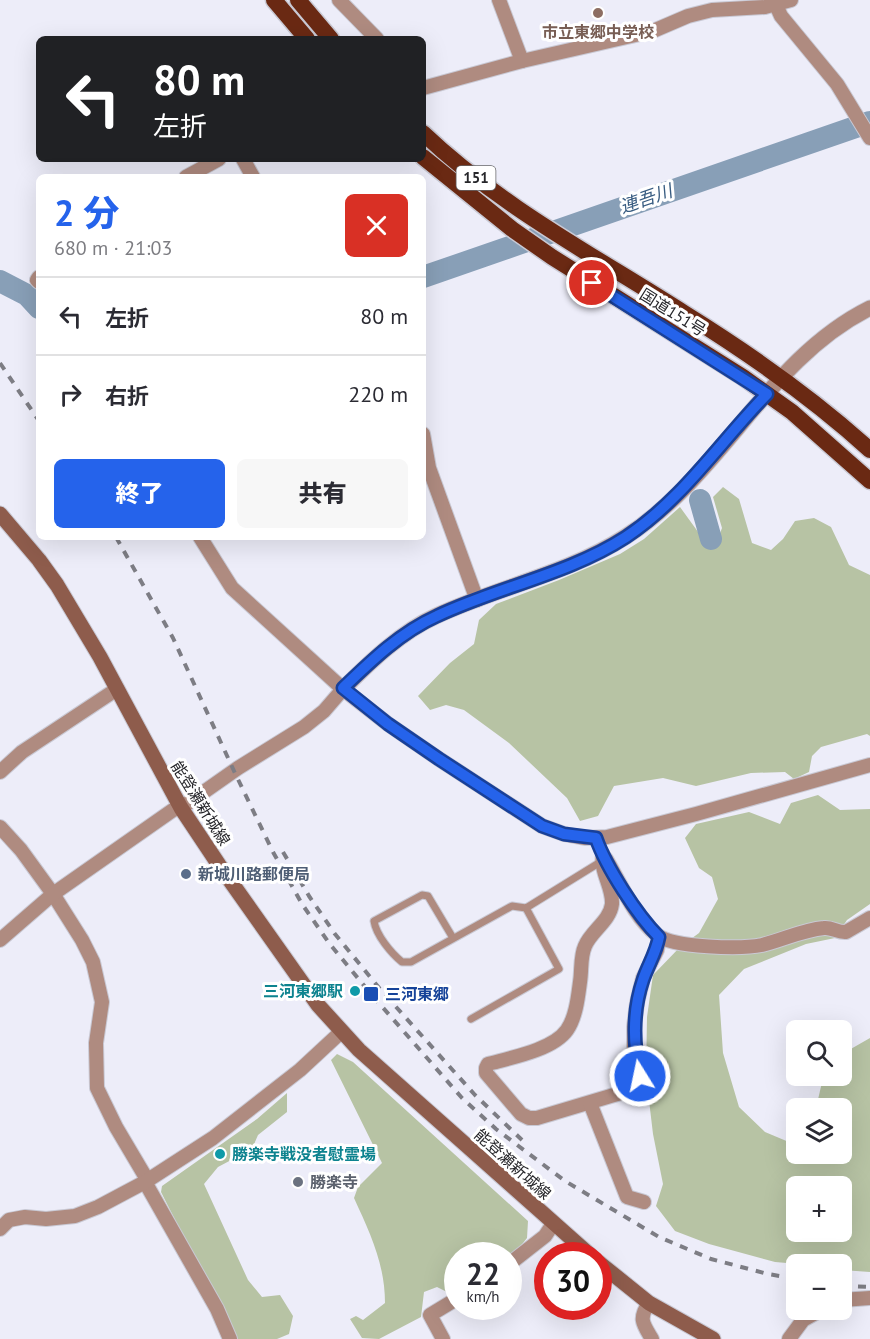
<!DOCTYPE html>
<html lang="ja">
<meta charset="utf-8">
<style>
:root{--surface:#fff;--page:#f7f7f7;--text:#2b2b33;--muted:#7c7c81;--line:#e1e1e2;--accent:#2563eb}
body{margin:0;font-family:"PT Sans","Noto Sans JP",sans-serif;background:var(--page);color:var(--text);height:100vh;display:flex;flex-direction:column;font-size:22px;white-space:nowrap}
*{box-sizing:border-box;margin:0}
p{font-size:20px;color:var(--muted)}
.icon{flex:none;width:33px;height:33px;fill:none;stroke:currentColor;stroke-width:2;stroke-linecap:round;stroke-linejoin:round}
.map{position:relative;flex:1;overflow:hidden}
.sheet{position:absolute;left:36px;top:174px;width:390px;height:366px;display:flex;flex-direction:column;background:var(--surface);border-radius:9px;box-shadow:0 6px 24px #0002}
.sheet>*{flex:none}
.guide{position:absolute;left:36px;top:36px;width:390px;height:126px;border-radius:9px;box-shadow:0 6px 24px #0002;background:#202124;color:#fff;overflow:hidden}
.controls{position:absolute;left:786px;top:1020px;display:grid;gap:12px}
.controls a{display:grid;place-items:center;width:66px;height:66px;border-radius:9px;background:var(--surface);box-shadow:0 6px 24px #0002;font-size:30px}
.speed{position:absolute;left:444px;top:1242px;display:flex;gap:12px;font-size:30px;font-weight:700;text-align:center}
.speed>*{display:grid;place-content:center;width:78px;height:78px;border-radius:50%;background:var(--surface);box-shadow:0 6px 24px #0002;line-height:1}
.speed small{font-size:15px;font-weight:400}
.speed .limit{border:9px solid #d22;background:#fff;color:#111}
.pin{position:absolute;display:grid;place-items:center;width:51px;height:51px;color:#fff;margin:-26px;border:3px solid #fff;border-radius:50%;box-shadow:0 2px 6px #0007}
.me{position:absolute;width:66px;margin:-33px;rotate:350deg;stroke-linejoin:round;filter:drop-shadow(0 0 4px #0008)}
.turn{display:flex;align-items:center;gap:21px;height:126px;padding:0 18px;font-size:27px}
.turn .icon{width:78px;height:78px;stroke-width:2.5}
.turn b{display:block;font-size:42px;line-height:51px}
.round{display:grid;place-items:center;flex:none;width:63px;height:63px;border-radius:9px;background:var(--page)}
.overview{display:flex;align-items:center;justify-content:space-between;height:102px;padding:0 18px}
h1{font-size:36px;font-weight:800;line-height:45px;color:var(--accent)}
.cta{display:flex;gap:12px;margin-top:auto;padding:12px 18px}
.cta a{flex:1;height:69px;border-radius:9px;background:var(--accent);color:#fff;font-size:24px;font-weight:800;line-height:69px;text-align:center}
.cta a+a{background:var(--page);color:var(--text)}
ul{padding:0;list-style:none}
li{display:flex;align-items:center;gap:18px;height:78px;padding:0 18px;border-top:2px solid var(--line)}
li div{flex:1}
li b{display:block;font-size:22px}
li em{font-style:normal}
.map>svg:first-child{display:block}
</style>
<div class="map">
<svg width="870" height="1339" viewBox="0 0 870 1339">
<rect width="100%" height="100%" fill="#ededf9"/>
<g fill="#b7c3a4" fill-rule="evenodd">
<polygon points="723,487 739,499 752,543 771,550 783,539 795,521 814,518 831,527 849,565 870,575 870,736 867,734 821,747 812,756 809,772 794,779 785,772 751,773 696,786 663,778 614,786 598,816 580,821 567,798 509,743 464,710 446,705 430,710 418,696 450,663 474,644 479,620 496,604 559,580 620,554 644,539 680,507 701,536 716,544 722,528 713,497"/>
<path d="M818 795 840 810 870 809V904L847 920 835 938 806 944 744 969 719 995 723 1053 739 1107 765 1132 796 1145V1154H842V1108H816L823 1078 825 1076H842V1054L870 1038V1272L842 1270V1264H799L775 1262 709 1244 675 1231 656 1206 663 1184 653 1134 646 1075 647 1017 653 975 680 947 699 933 718 899 712 877 699 868 685 838 696 824 749 812 780 824 791 803ZM796 1186H842V1232H796Z"/>
<path d="M337 1054 353 1062 528 1221 527 1238 509 1261 508 1256H458L457 1291 451 1294 437 1287 424 1292 421 1317 379 1339 362 1338 350 1319 356 1316 363 1320 385 1303C385 1264 370 1233 354 1198L358 1187 382 1163 331 1060Z"/>
<polygon points="287,1093 287,1112 258,1135 252,1149 218,1167 204,1184 248,1280 262,1297 280,1295 293,1316 289,1334 277,1339 235,1339 161,1192 162,1186 257,1119"/>
</g>
<g fill="none" stroke-linecap="round" stroke-linejoin="round">
<g stroke="#889fb7" stroke-width="22">
<polyline points="423,277 870,122"/>
<polyline points="0,281 27,295 39,308"/>
<polyline points="700,500 711,539"/>
</g>
<g stroke="#c9c9d4" stroke-width="9">
<g id="service">
<path d="M453 938 428 896 422 895 374 921C376 935 391 953 402 962H411L512 906 526 908 602 861"/>
<polyline points="471,1019 559,969 526,908"/>
</g>
</g>
<g stroke="#c9c9d4" stroke-width="16">
<g id="minor">
<polyline points="339,0 377,39"/>
<polyline points="499,0 522,61"/>
<polyline points="776,5 781,16 837,84 870,138"/>
<polyline points="423,88 522,61 653,31 688,16 712,10 765,7 791,0"/>
<polyline points="243,159 253,177"/>
<polyline points="186,177 219,159"/>
<polyline points="39,277 37,280 39,282"/>
<polyline points="423,434 429,468 477,600"/>
<polyline points="200,537 232,588 343,689 388,724 439,759 542,826 564,834 585,838 607,837 696,814 870,765"/>
<polyline points="0,772 22,752 117,689"/>
<polyline points="0,827 21,850 53,894 82,940 93,962 102,1002 96,1043 97,1088 116,1127 145,1176 145,1182 217,1309 230,1339"/>
<path d="M603 855C600 872 613 887 612 904 610 921 591 931 585 946 580 957 582 970 580 982 578 997 576 1017 567 1030 553 1050 510 1058 488 1064L486 1068V1073L521 1114 529 1118H537L634 1089 640 1076 634 1046V1027L637 1003 643 978 657 950 659 937"/>
<path d="M606 859C621 884 634 917 657 935 673 948 742 949 762 945 783 940 802 930 824 928 832 927 838 933 846 932L870 918"/>
<polyline points="0,940 53,894 173,810 181,808 238,768 304,727 324,711 343,689"/>
<polyline points="590,1103 627,1197 644,1202"/>
<polyline points="0,1229 9,1220 25,1217 46,1219 75,1216 98,1207 145,1182 213,1138 300,1070 341,1032"/>
<polyline points="508,1265 545,1236 553,1224"/>
<polyline points="842,1300 870,1298"/>
<path d="M649 1303C638 1319 643 1324 652 1339"/>
<polyline points="443,1339 430,1315 458,1298"/>
<polyline points="789,1339 803,1320 821,1310"/>
</g>
</g>
<g stroke="#c9c9d4" stroke-width="17">
<path id="tertiary" d="M343 689C371 661 401 632 436 616 498 587 567 574 625 537 721 477 767 359 870 308"/>
</g>
<g stroke="#c9c9d4" stroke-width="17">
<g id="secondary">
<polyline points="0,514 39,560 57,585 100,657 181,808 219,865 318,1005 359,1050 591,1256"/>
<polyline points="598,1262 649,1303 713,1339"/>
</g>
</g>
<g stroke="#c9c9d4" stroke-width="19">
<g id="trunk">
<polyline points="274,0 307,39"/>
<polyline points="298,0 331,39"/>
<path d="M423 133C501 207 595 256 684 313 750 354 813 398 870 450"/>
<polyline points="423,157 512,229 552,257 743,377 792,412 870,481"/>
</g>
</g>
<use href="#service" stroke="#af8b80" stroke-width="7"/>
<use href="#minor" stroke="#af8b80" stroke-width="14"/>
<use href="#tertiary" stroke="#af8b80" stroke-width="15"/>
<use href="#secondary" stroke="#8e5c4c" stroke-width="15"/>
<use href="#trunk" stroke="#6a2913" stroke-width="16"/>
<g stroke="#7d7d84" stroke-width="4" stroke-dasharray="8 8" stroke-linecap="butt">
<polyline points="0,363 39,421"/>
<polyline points="116,537 173,638 234,771 273,852 302,904 329,943 371,994 462,1098 496,1129 565,1181 659,1237 711,1259 768,1274 796,1279"/>
<polyline points="283,852 309,896 335,934 380,989 475,1095 522,1140"/>
<polyline points="842,1286 870,1287"/>
</g>
</g>
<g fill="none" stroke-linecap="round" stroke-linejoin="round">
<g stroke="#184099" stroke-width="15">
<path id="route" d="M592 283 767 394C720 442 683 499 626 537 569 574 498 587 437 616 401 632 371 661 343 688L388 724 439 759 542 826 564 834 596 838C606 867 637 915 659 937 656 953 648 965 643 980 632 1012 633 1043 640 1076"/>
</g>
<use href="#route" stroke="#2563eb" stroke-width="10"/>
</g>
<circle fill="#8d6e63" stroke="#fff" stroke-width="2" cx="598" cy="13" r="6"/>
<circle fill="#5c6f8a" stroke="#fff" stroke-width="2" cx="186" cy="874" r="6"/>
<g fill="#0f9aa8" stroke="#fff" stroke-width="2">
<circle cx="355" cy="991" r="6"/>
<circle cx="220" cy="1154" r="6"/>
</g>
<rect fill="#1a4fb4" stroke="#fff" stroke-width="2" x="363" y="986" width="16" height="16" rx="3"/>
<circle fill="#6b7280" stroke="#fff" stroke-width="2" cx="298" cy="1182" r="6"/>
<g text-anchor="middle" stroke-width="6" stroke-linejoin="round" paint-order="stroke">
<rect fill="#fff" stroke="#67676a" stroke-width="1.5" x="456.5" y="166" width="39" height="24" rx="4.5"/>
<g font-size="15" font-weight="bold" fill="#26262a">
<text x="476" y="183">151</text>
</g>
<g font-size="16" font-weight="bold" fill="#785e54" stroke="#fff">
<text x="598" y="38">市立東郷中学校</text>
</g>
<g font-size="16" fill="#26262a" stroke="#fff">
<text transform="translate(673 312) rotate(32)" y="6">国道151号</text>
<text transform="translate(201 803) rotate(58)" y="6">能登瀬新城線</text>
<text transform="translate(513 1164) rotate(42)" y="6">能登瀬新城線</text>
</g>
<g font-size="16" font-weight="bold" fill="#4e5e75" stroke="#fff" text-anchor="start">
<text x="198" y="880">新城川路郵便局</text>
</g>
<g font-size="16" font-weight="bold" fill="#0d838f" stroke="#fff" text-anchor="end">
<text x="343" y="997">三河東郷駅</text>
<text x="232" y="1160" text-anchor="start">勝楽寺戦没者慰霊場</text>
</g>
<g font-size="16" font-weight="bold" fill="#164399" stroke="#fff" text-anchor="start">
<text x="385" y="1000">三河東郷</text>
</g>
<g font-size="16" font-weight="bold" fill="#5b616d" stroke="#fff" text-anchor="start">
<text x="310" y="1188">勝楽寺</text>
</g>
<g font-size="18" font-style="italic" fill="#375b80" stroke="#fff">
<text transform="translate(646 199) rotate(-19)" y="6">連吾川</text>
</g>
</g>
</svg>
<div class="controls">
<a><svg class="icon" aria-label="search" viewBox="0 0 24 24"><circle cx="10" cy="10" r="6"/><path d="M15 15l6 6"/></svg></a>
<a><svg class="icon" aria-label="layers" viewBox="0 0 24 24"><path d="M12 4l9 5-9 5-9-5zM3 14l9 5 9-5"/></svg></a>
<a>+</a>
<a>−</a>
</div>
<div class="speed"><div>22<small>km/h</small></div><div class="limit">30</div></div>
<div class="pin" style="left:592px;top:283px;background:#d93025"><svg class="icon" aria-label="arrive" viewBox="0 0 24 24"><path d="M6 21V4h12l-3 4 3 4H6"/></svg></div>
<svg class="me" style="left:640px;top:1076px" viewBox="-20 -20 40 40"><circle r="17" fill="#2563eb" stroke="#fff" stroke-width="3"/><path d="M0-11L8 9 0 5-8 9z" fill="#fff"/></svg>
<div class="guide">
<div class="turn"><svg class="icon" aria-label="left" viewBox="0 0 24 24"><path d="M17 20v-9H6M10 6l-5 5 5 5"/></svg><div><b>80 m</b>左折</div></div>
</div>
<section class="sheet">
<div class="overview"><div><h1>2 分</h1><p>680 m · 21:03</p></div><a class="round" style="background:#d93025;color:#fff"><svg class="icon" aria-label="close" viewBox="0 0 24 24"><path d="M6 6l12 12M18 6L6 18"/></svg></a></div>
<ul>
<li><svg class="icon" aria-label="left" viewBox="0 0 24 24"><path d="M17 20v-9H6M10 6l-5 5 5 5"/></svg><div><b>左折</b></div><em>80 m</em></li>
<li><svg class="icon" aria-label="right" viewBox="0 0 24 24"><path d="M7 20v-9h11M14 6l5 5-5 5"/></svg><div><b>右折</b></div><em>220 m</em></li>
</ul>
<div class="cta"><a>終了</a><a>共有</a></div>
</section>
</div>
